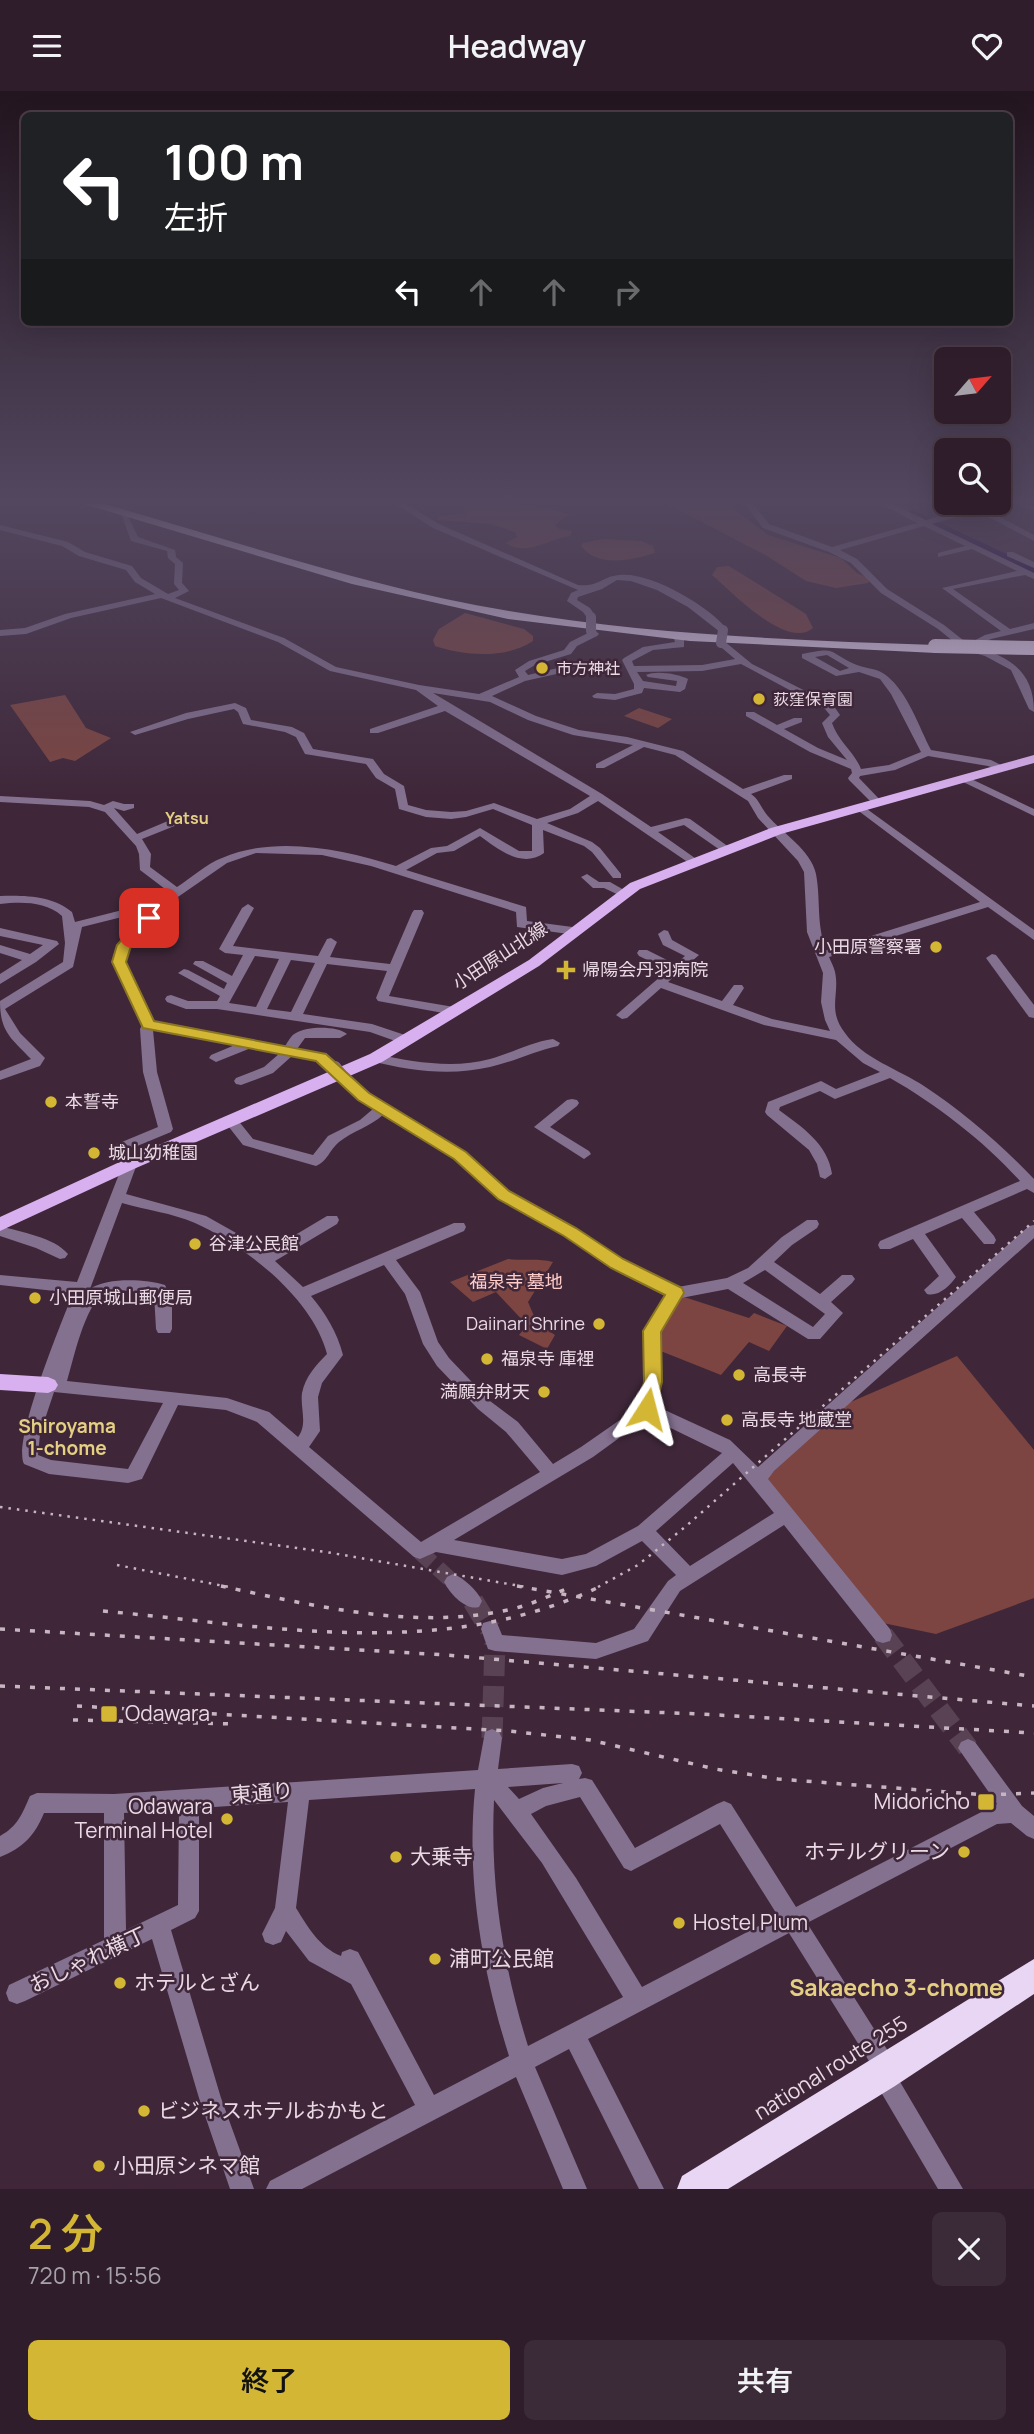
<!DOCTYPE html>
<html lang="ja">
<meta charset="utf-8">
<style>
:root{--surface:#2f1d2b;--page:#3b2a37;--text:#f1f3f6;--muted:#a7a2a9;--line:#4a3b47;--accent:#d4b635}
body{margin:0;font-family:Manrope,"Noto Sans JP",sans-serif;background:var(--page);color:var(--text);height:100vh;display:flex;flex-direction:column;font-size:26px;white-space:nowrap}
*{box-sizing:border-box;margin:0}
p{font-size:23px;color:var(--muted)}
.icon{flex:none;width:38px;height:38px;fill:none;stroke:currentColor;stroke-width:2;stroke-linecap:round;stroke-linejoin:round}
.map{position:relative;height:2098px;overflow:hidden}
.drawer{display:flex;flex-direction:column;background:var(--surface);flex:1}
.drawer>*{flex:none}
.hud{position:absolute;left:21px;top:21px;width:992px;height:214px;border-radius:10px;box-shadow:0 7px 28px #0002,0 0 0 2px var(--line);background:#202124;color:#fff;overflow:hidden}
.needle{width:46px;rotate:62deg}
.controls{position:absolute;left:934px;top:256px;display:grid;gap:14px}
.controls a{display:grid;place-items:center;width:77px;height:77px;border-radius:10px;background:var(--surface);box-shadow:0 7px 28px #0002,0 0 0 2px var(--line);font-size:35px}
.pin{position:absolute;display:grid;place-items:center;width:60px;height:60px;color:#fff;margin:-30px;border-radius:14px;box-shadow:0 4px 10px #0006}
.me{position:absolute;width:77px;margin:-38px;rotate:9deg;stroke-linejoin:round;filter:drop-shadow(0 0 5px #0008)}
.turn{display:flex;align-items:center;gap:24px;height:147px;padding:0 28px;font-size:32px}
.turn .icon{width:91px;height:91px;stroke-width:2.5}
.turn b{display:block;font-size:49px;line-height:60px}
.lanes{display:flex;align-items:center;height:66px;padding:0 28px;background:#0003;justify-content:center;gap:35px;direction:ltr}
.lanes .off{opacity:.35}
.round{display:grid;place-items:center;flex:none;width:74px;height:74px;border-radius:10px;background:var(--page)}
.summary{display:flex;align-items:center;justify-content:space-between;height:119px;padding:0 28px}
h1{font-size:42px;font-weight:600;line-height:52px;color:var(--accent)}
.primary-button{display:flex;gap:14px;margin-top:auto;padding:14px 28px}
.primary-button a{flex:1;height:80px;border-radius:10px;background:var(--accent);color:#111;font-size:28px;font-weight:600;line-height:80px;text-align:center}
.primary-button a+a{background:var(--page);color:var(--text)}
header{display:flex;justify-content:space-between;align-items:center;height:91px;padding:0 28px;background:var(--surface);font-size:32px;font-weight:600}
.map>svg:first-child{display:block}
</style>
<header><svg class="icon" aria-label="menu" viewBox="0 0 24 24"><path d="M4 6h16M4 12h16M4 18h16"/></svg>Headway<svg class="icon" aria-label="heart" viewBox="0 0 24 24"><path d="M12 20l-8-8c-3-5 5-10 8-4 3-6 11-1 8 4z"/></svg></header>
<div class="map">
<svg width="1034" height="2098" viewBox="0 0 1034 2098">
<rect width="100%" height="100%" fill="#3f2739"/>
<g fill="#7c4541">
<path d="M464 413C501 413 534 413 569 423L555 434 559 438 572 440 570 445C547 448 528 466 506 452L517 446 515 441 491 433 437 429 439 425 465 423Z"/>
<polygon points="668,413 728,413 768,444 841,467 857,482 870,488 868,492 836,497 806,490 767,465"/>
<path d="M603 448 641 450 653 455 655 462C633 469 597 477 581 455L583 452Z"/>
<path d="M729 475 806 523 813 537C787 560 730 499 712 484L717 476Z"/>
<path d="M465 522 524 538 533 545V550C506 568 465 565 435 555L433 549 439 538Z"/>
<polygon points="65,604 86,637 111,647 75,670 63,667 50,671 10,614"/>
<polygon points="639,617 672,628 658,637 624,625"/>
<path d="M508 1168C524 1170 539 1167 553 1171L528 1211 537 1232 555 1244 547 1258 519 1244 527 1234 496 1201 473 1211 450 1191Z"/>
<polygon points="681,1205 749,1227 754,1222 787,1235 769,1260 749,1251 721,1284 658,1259 657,1243"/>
<polygon points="957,1265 1034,1359 1034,1507 936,1543 878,1531 764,1389 846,1313"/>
</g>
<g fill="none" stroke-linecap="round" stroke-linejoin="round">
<polygon fill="#180044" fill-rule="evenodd" points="907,420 915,420 1034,476 1034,483 907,424"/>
<polyline stroke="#594253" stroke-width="16" stroke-dasharray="16 8" stroke-linecap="butt" points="420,1461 453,1491"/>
<g stroke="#594253" stroke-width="21" stroke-dasharray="21 10" stroke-linecap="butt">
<polyline points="473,1510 490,1538"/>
<polyline points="883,1544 968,1657"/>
<polyline points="492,1647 495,1552"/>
</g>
<g fill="#847190" fill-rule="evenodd">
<path d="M396 413H406L439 433 578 494C599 496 601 486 619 484 650 480 709 515 728 539L720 541 688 516 657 499 631 490 617 489 602 498 578 506 577 509 590 517 596 526 588 528 583 521 567 510 571 502 578 499 433 437Z"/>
<path d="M745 413H753L769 433 832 456 917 432 881 413H892L926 429 982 413H996L985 418 1034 444V450L977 420 932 433 1034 482V488L1025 484 953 498 1010 538 1034 532V538L991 548 975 556C1011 566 1034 581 1034 621L1029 618 1011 579 985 565 964 559 938 538 881 502 851 472 829 461 763 437ZM924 435 965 455 938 462V466L972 458 1017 480 942 497 1001 540 985 544 968 553 944 534 887 498 857 468 840 459Z"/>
<polygon points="1021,413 1034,415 1034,420"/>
<path d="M122 425H128L138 446 175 459 176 466 183 472 182 492 189 500 175 507 284 547 336 576 419 594 479 603 519 586 515 579 529 570 564 559 570 551 588 542V538H594L599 543 597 545 577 555 571 563 535 574 525 580 528 584 558 577 563 580 561 582 525 590 492 605 536 625 579 639 627 646 683 660 743 698 784 684H792V688L751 703C759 708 761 717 767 724 782 742 811 759 816 783 821 810 816 832 826 859L980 811 856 718 855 716 860 713 1034 839V849L988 816 829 866C831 871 834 876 835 881 840 903 827 919 845 942 862 967 900 979 924 995 961 1019 1004 1056 1034 1088V1102L1027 1098 974 1121 994 1145 996 1149 994 1153H984L962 1127 925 1143 956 1186C950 1195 938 1206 927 1203L924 1199 939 1185 913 1148 890 1158H880L878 1154 880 1150 1020 1090C985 1051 936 1013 890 987L835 1008 820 1000 780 1016 779 1019C802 1036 828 1053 832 1083L825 1088 820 1086 817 1073 809 1059 767 1024 765 1021 768 1011 821 990 836 998 880 981 863 972 836 949 764 934 661 897 627 927 622 928 616 924 668 879 639 865 637 862 639 859H647L675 873 685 865 663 854 658 843 664 839 668 840 672 849 699 864 668 891 722 910 734 894H742L744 897 733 914 772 928 830 940 825 929 821 911 823 882 807 841 804 781 798 770 758 727 748 710 675 664 644 656 604 677H596V673L633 654 573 644 528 629 490 611 433 602 602 703 651 736 686 727 690 728 733 759 731 761H723L684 734 658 741 702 772 696 775 692 774 598 710 578 722 547 732 592 751 600 757 621 783V787H613L592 761 584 755 543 739 544 762C522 778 498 758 480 745L454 760 437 762 406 779 526 816 527 830 580 837 582 840 580 843 576 844 517 836 516 821 371 775 322 764 256 762 227 772 162 817 130 855 125 871 153 931 285 955C288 951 291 944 296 942 308 935 337 935 347 943L340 947H305L297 958C315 961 329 962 342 976L340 979H330L317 969 292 965 273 982 241 994 236 993 234 990 236 987 264 976 280 962 251 957 216 971 209 967 211 964 235 954 153 939 157 981 173 1038 171 1041 130 1058 137 1073 126 1103 206 1125 245 1147 265 1162 327 1125H337L339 1129 337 1133 275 1170 303 1196 454 1132H464L466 1136 464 1140 396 1169 420 1201 438 1251 449 1267 490 1310 518 1331 553 1373 581 1356 640 1315 645 1291 644 1240 667 1204 612 1177 565 1145 499 1107 455 1067 383 1024C369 1036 353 1040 339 1051 330 1058 327 1071 316 1075L243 1054 225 1031 227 1028H237L253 1048 313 1064 328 1045 360 1029 373 1018 339 990 341 987H351L387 1015 465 1061 509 1101 575 1137 622 1169 678 1196 727 1187 748 1177 782 1146 807 1129H817L819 1133 817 1137 792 1154 774 1171 820 1203 842 1184H852L855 1188 852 1192 831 1211 843 1222 820 1248H808L728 1198 681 1207 660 1240 661 1291 656 1315 730 1349 758 1376 1029 1135 1034 1134V1147L774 1380 768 1388 890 1538 892 1544 890 1550 883 1552 876 1550 784 1434 680 1500 648 1550 596 1568 495 1560 488 1558 481 1538 483 1532 490 1530 497 1532 502 1544 596 1552 634 1538 668 1490 676 1484 642 1450 596 1475 562 1484 436 1461 420 1468 414 1466 257 1331 226 1319 178 1314 142 1388 128 1392 49 1383 24 1373C12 1350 62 1231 73 1202L0 1194V1184L77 1191 123 1073 115 1056 117 1053 158 1036 143 981 140 938 142 934 113 871 118 854 146 820 82 836 73 876 5 918 20 942 45 967 40 975 0 989V980L31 968C11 947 0 941 0 910L63 871 65 852 62 825C45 810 21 811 0 813V805C25 804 53 805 72 821L75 831 154 811 169 801 140 779 139 763 136 755 105 721 89 716 0 711V705L90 710 104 714 113 710 124 713H134V717L124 720 114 717 137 743 175 727 176 725 187 726V730L142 748 151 763 150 776 177 796C191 787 206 773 222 767 275 744 342 758 396 775L431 757 447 755 480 737 519 760H532V734L493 718 466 726 451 728 426 726 399 718 395 698 376 687 366 673 305 663 296 646 285 641 243 633 238 621 234 618 188 628 135 644 130 641 186 622 235 612 246 617 251 629 292 636 304 642 313 658 373 668 384 683 404 695 408 714 426 719 451 721 466 720 494 712 537 728 570 718 590 705 445 620 378 642H370V638L438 615 416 599 330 580 278 551 161 507 71 527 26 543 0 545V539L25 537 65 523 155 503 135 491 126 479 79 465 62 455 0 439V434L68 451 85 461 132 475 141 487 168 503 179 499 174 493 175 473 168 467 167 460 131 450ZM122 1112C146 1119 172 1122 195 1132 246 1155 313 1208 327 1263 316 1274 305 1286 302 1302 300 1317 308 1333 298 1346L269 1321 227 1307 67 1290C73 1270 85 1213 104 1203 118 1196 140 1202 154 1203L156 1238 158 1242H170L172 1238V1208L165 1194C146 1188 107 1186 90 1198ZM384 1174 405 1203 423 1253 437 1275 478 1318 506 1341 540 1381 421 1451 309 1356 320 1340 318 1306 322 1292 343 1264C337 1241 326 1223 311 1205ZM765 1179 825 1223 813 1236 743 1192ZM54 1301 163 1312 128 1378 51 1369 38 1364 40 1343ZM648 1326 722 1362 638 1435 586 1463 562 1468 454 1449 593 1366ZM733 1372 774 1422 690 1475 656 1440Z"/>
<polygon points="1007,461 1013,461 1034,471 1034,477 1007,465"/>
<path d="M679 545 684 548V556L653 559 632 570 634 575 702 574 735 568 716 552 724 550 752 573 833 614 840 624 832 632C838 650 855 662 861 678L889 674 921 661 891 603 880 588 859 581 836 585 802 567V563C838 555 827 561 857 574 867 578 878 577 887 585 908 602 919 636 931 659L991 669 1007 677 1002 680 988 675 928 665 895 679 860 685 859 687 883 712 878 715 874 714 849 689 848 687 852 682 851 678 810 661 746 625V621H754L777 634 794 627H802V631L784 638 818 657 847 669 828 646 822 632 830 624 825 618 741 573 702 580 637 581 643 590 676 595 677 590 648 586 646 584C656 579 679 583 688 588L685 598 680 601 644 597 642 602 615 609 594 607 592 605 597 602 615 603 634 598V593L622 569 624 567 643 556 675 551 674 548ZM827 564 849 577 840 580 815 566Z"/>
<polygon points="965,685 1034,718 1034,725 961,690 961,686"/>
<polygon points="587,783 599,791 610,791 631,803 625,807 604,797 593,797 581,786"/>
<path d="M248 813 254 817 233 855 318 865 327 848 331 847 337 851 330 866 390 873 412 822 414 819H422L424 822 389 905 454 916 460 920 454 924 378 910 376 907 387 880 327 873 303 923 372 933 411 946 413 949 411 952H401L370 941 217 918H186L167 911 165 908 167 905 171 904 188 910H217L220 905 178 882 184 878 188 879 224 898 227 892 193 873 195 870H203L232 885 243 864 225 862 219 858 242 817ZM255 865 279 868 256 916 229 912ZM291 869 315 872 291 921 267 918Z"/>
<polygon points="0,837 57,850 59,853 36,871 0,893 0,883 22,869 0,862 0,854 30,863 43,854 0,845"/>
<polygon points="992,863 996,864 1034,914 1034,927 1029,926 986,867"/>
<path d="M553 948 560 952 558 955C535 960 513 971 490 976 451 985 410 980 371 970L369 967 376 963C413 971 453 978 490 968 512 962 531 951 553 948Z"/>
<polygon points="572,1008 577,1009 579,1012 577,1015 550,1036 589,1060 591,1063 584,1068 534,1036 567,1009"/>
<path d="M0 1135C20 1141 54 1146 68 1163L65 1167 60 1168 36 1157 0 1145Z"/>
<path d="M453 1483C464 1487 477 1499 482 1510L479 1516C466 1520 450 1503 444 1491L447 1486Z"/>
<path d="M492 1638 499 1641 502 1647 498 1678 572 1673 579 1675 582 1682 579 1688 585 1687 592 1689 635 1757 717 1713 724 1710 731 1713 796 1816 997 1713 958 1657 961 1651 968 1648 975 1651 1022 1715 1034 1725V1748L1027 1745 1011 1732 997 1733 807 1832 895 1971 898 1979 896 1984 963 2098H938L875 1991 872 1983 874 1978 789 1842 588 1948 664 2098H639L569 1958 535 1976 587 2098H563L516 1986 302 2098H266L270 2090 415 2014 351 1893 309 1870 286 1840 281 1851 273 1854 265 1851 262 1843 275 1817 288 1711 199 1717V1820L195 1827 171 1839 221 2007 254 2098H230L199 2007 152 1848 25 1910 17 1913 9 1910 6 1902 9 1894 104 1849V1722H44C35 1744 23 1757 0 1766V1745C18 1735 22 1723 30 1705L37 1702 114 1703 478 1679 485 1641ZM563 1692 543 1697 519 1708 508 1696ZM475 1698C466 1789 482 1879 509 1965L434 2004 358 1861 350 1858 342 1861 341 1865C319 1856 308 1836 296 1817L309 1709ZM580 1706 624 1777 631 1780 720 1733 778 1825 642 1896 576 1787 531 1723 546 1715ZM494 1709 542 1772 623 1906 528 1955C503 1875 490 1794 494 1709ZM179 1718 178 1814 126 1839 124 1722Z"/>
</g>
<g fill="#d8b0ef" fill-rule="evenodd">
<polygon points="1034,664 1034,672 781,743 640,798 539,875 382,971 136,1077 0,1140 0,1126 124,1069 370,963 529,869 630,792 771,737"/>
<polygon points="0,1283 48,1286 55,1289 58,1294 55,1299 48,1302 0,1299"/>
</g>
<g fill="#e9d6f5" fill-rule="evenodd">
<path d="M84 413H104C239 451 371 497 509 520 650 544 793 549 936 554L943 558 936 562 690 550 508 528 352 493Z"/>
<polygon points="1034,1868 1034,1903 895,1995 728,2098 677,2098 682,2085"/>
</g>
<g stroke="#c7b6c2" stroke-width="2.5" stroke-dasharray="2.5 6" stroke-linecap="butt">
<polyline points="0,1416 326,1461 526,1496"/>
<polyline points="117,1474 229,1496"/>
<polyline points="598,1496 638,1474 685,1436 1034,1130"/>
</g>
<g stroke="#c7b6c2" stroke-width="3.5" stroke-dasharray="5 10" stroke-linecap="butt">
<path d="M221 1495C315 1515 420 1541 516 1517 535 1512 553 1503 571 1496"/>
<polyline points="517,1495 1034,1586"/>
<path d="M103 1520C269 1535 444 1571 601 1495"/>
<polyline points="0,1538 446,1564 1034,1615"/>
<polyline points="0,1595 700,1623 1034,1642"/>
<polyline points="77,1615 509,1640 590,1649 715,1678 778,1688 986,1704 1034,1702"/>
<polyline points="73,1629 236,1633"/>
</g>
<g stroke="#847190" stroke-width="10">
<polyline points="591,526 591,540"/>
<polyline points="721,552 723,539"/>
</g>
<polyline stroke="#847190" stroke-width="12" points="335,976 346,990"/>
<polyline stroke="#e9d6f5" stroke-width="14" points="935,555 1034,557"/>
</g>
<linearGradient id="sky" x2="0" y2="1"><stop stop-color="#23151f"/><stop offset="0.58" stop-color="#52475f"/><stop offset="1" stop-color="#52475f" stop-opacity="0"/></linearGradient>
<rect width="1034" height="707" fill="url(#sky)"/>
<polygon fill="#d4b635" stroke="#8a7622" stroke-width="2" points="144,824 155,827 131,855 126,871 154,930 326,963 369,1002 466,1061 509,1100 576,1137 623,1168 682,1197 684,1202 661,1241 662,1291 654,1323 647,1326 638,1318 644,1291 643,1240 665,1204 611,1177 564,1145 498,1108 454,1068 358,1009 316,970 143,937 112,871 117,854"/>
<g fill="#d4b635" stroke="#3f2739" stroke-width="2.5">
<circle cx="542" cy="577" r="7"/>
<circle cx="759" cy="608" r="7"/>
<circle cx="936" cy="856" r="7"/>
<path d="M562.5 868.5h7v7h7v7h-7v7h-7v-7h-7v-7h7z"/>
<circle cx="51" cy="1011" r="7"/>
<circle cx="94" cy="1062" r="7"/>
<circle cx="195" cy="1153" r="7"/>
<circle cx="35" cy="1207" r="7"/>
<circle cx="599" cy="1233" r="7"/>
<circle cx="487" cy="1268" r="7"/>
<circle cx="739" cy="1284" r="7"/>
<circle cx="544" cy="1301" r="7"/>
<circle cx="727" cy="1329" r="7"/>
<rect x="100" y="1614" width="18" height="18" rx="3.5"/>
<rect x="977" y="1702" width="18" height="18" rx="3.5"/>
<circle cx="227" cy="1728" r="7"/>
<circle cx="964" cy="1761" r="7"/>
<circle cx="396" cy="1766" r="7"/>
<circle cx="679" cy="1832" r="7"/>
<circle cx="435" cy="1868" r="7"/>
<circle cx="120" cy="1892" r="7"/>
<circle cx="144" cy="2020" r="7"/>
<circle cx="99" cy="2075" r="7"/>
</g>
<g text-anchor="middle" stroke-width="5" stroke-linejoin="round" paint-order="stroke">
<g font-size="16" fill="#eadae5" stroke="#3f2739" text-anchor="start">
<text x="556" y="583">市方神社</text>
<text x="773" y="614">荻窪保育園</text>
</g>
<g font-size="16" font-weight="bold" fill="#e4cf82" stroke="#3f2739">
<text x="187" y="733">Yatsu</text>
</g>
<g font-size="18" fill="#eadae5" stroke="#3f2739" text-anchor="start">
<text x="922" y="862" text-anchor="end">小田原警察署</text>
<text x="582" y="885">帰陽会丹羽病院</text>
<text x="65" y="1017">本誓寺</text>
<text x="108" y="1068">城山幼稚園</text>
<text x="209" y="1159">谷津公民館</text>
<text x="49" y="1213">小田原城山郵便局</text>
<text x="585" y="1239" text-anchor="end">Daiinari Shrine</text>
<text x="501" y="1274">福泉寺 庫裡</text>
<text x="753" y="1290">高長寺</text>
<text x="530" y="1307" text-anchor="end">満願弁財天</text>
<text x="741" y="1335">高長寺 地蔵堂</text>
</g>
<g font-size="18" fill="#eadae5" stroke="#3f2739">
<text transform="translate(500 865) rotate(-33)" y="6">小田原山北線</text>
</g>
<g font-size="18" fill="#fecbc7" stroke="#3f2739">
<text x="516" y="1197">福泉寺 墓地</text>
</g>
<g font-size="19" font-weight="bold" fill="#e4cf82" stroke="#3f2739">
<text x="67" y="1342">Shiroyama<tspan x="67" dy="22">1-chome</tspan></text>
</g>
<g font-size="21" fill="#eadae5" stroke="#3f2739" text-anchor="start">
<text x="125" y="1630">Odawara</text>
<text x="970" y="1718" text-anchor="end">Midoricho</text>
<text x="213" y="1723" text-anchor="end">Odawara<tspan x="213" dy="24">Terminal Hotel</tspan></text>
<text x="950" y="1768" text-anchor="end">ホテルグリーン</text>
<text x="410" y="1773">大乗寺</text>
<text x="693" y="1839">Hostel Plum</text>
<text x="449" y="1875">浦町公民館</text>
<text x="134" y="1899">ホテルとざん</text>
<text x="158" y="2027">ビジネスホテルおかもと</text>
<text x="113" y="2082">小田原シネマ館</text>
</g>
<g font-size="21" fill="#eadae5" stroke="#3f2739">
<text transform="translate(262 1702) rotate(-5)" y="7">東通り</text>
<text transform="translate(88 1869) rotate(-25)" y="7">おしゃれ横丁</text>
<text transform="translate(831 1977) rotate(-32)" y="7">national route 255</text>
</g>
<g font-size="23" font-weight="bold" fill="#e4cf82" stroke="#3f2739">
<text x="896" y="1905">Sakaecho 3-chome</text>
</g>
</g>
</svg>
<div class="controls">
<a><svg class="needle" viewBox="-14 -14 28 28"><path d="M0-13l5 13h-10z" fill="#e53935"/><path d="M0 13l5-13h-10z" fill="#a7a2a9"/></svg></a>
<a><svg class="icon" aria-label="search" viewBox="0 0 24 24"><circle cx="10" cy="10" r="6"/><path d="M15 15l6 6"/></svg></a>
</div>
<div class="pin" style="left:149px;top:827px;background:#d93025"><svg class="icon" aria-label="arrive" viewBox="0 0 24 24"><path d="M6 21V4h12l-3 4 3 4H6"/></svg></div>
<svg class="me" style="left:647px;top:1318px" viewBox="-20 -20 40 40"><path d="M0-17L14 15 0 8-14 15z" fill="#d4b635" stroke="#fff" stroke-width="4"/></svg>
<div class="hud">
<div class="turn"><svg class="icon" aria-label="left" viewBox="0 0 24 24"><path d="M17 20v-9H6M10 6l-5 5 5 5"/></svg><div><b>100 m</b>左折</div></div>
<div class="lanes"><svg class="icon" aria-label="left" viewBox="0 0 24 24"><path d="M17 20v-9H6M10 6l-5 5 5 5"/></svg><svg class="icon off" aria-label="ahead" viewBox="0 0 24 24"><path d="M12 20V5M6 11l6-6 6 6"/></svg><svg class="icon off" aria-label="ahead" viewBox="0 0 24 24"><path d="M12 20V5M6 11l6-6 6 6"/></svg><svg class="icon off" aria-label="right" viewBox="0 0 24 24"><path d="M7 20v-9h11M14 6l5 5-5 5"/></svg></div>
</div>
</div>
<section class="drawer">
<div class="summary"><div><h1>2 分</h1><p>720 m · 15:56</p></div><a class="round"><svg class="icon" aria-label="close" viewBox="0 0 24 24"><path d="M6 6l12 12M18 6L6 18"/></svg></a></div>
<div class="primary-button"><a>終了</a><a>共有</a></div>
</section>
